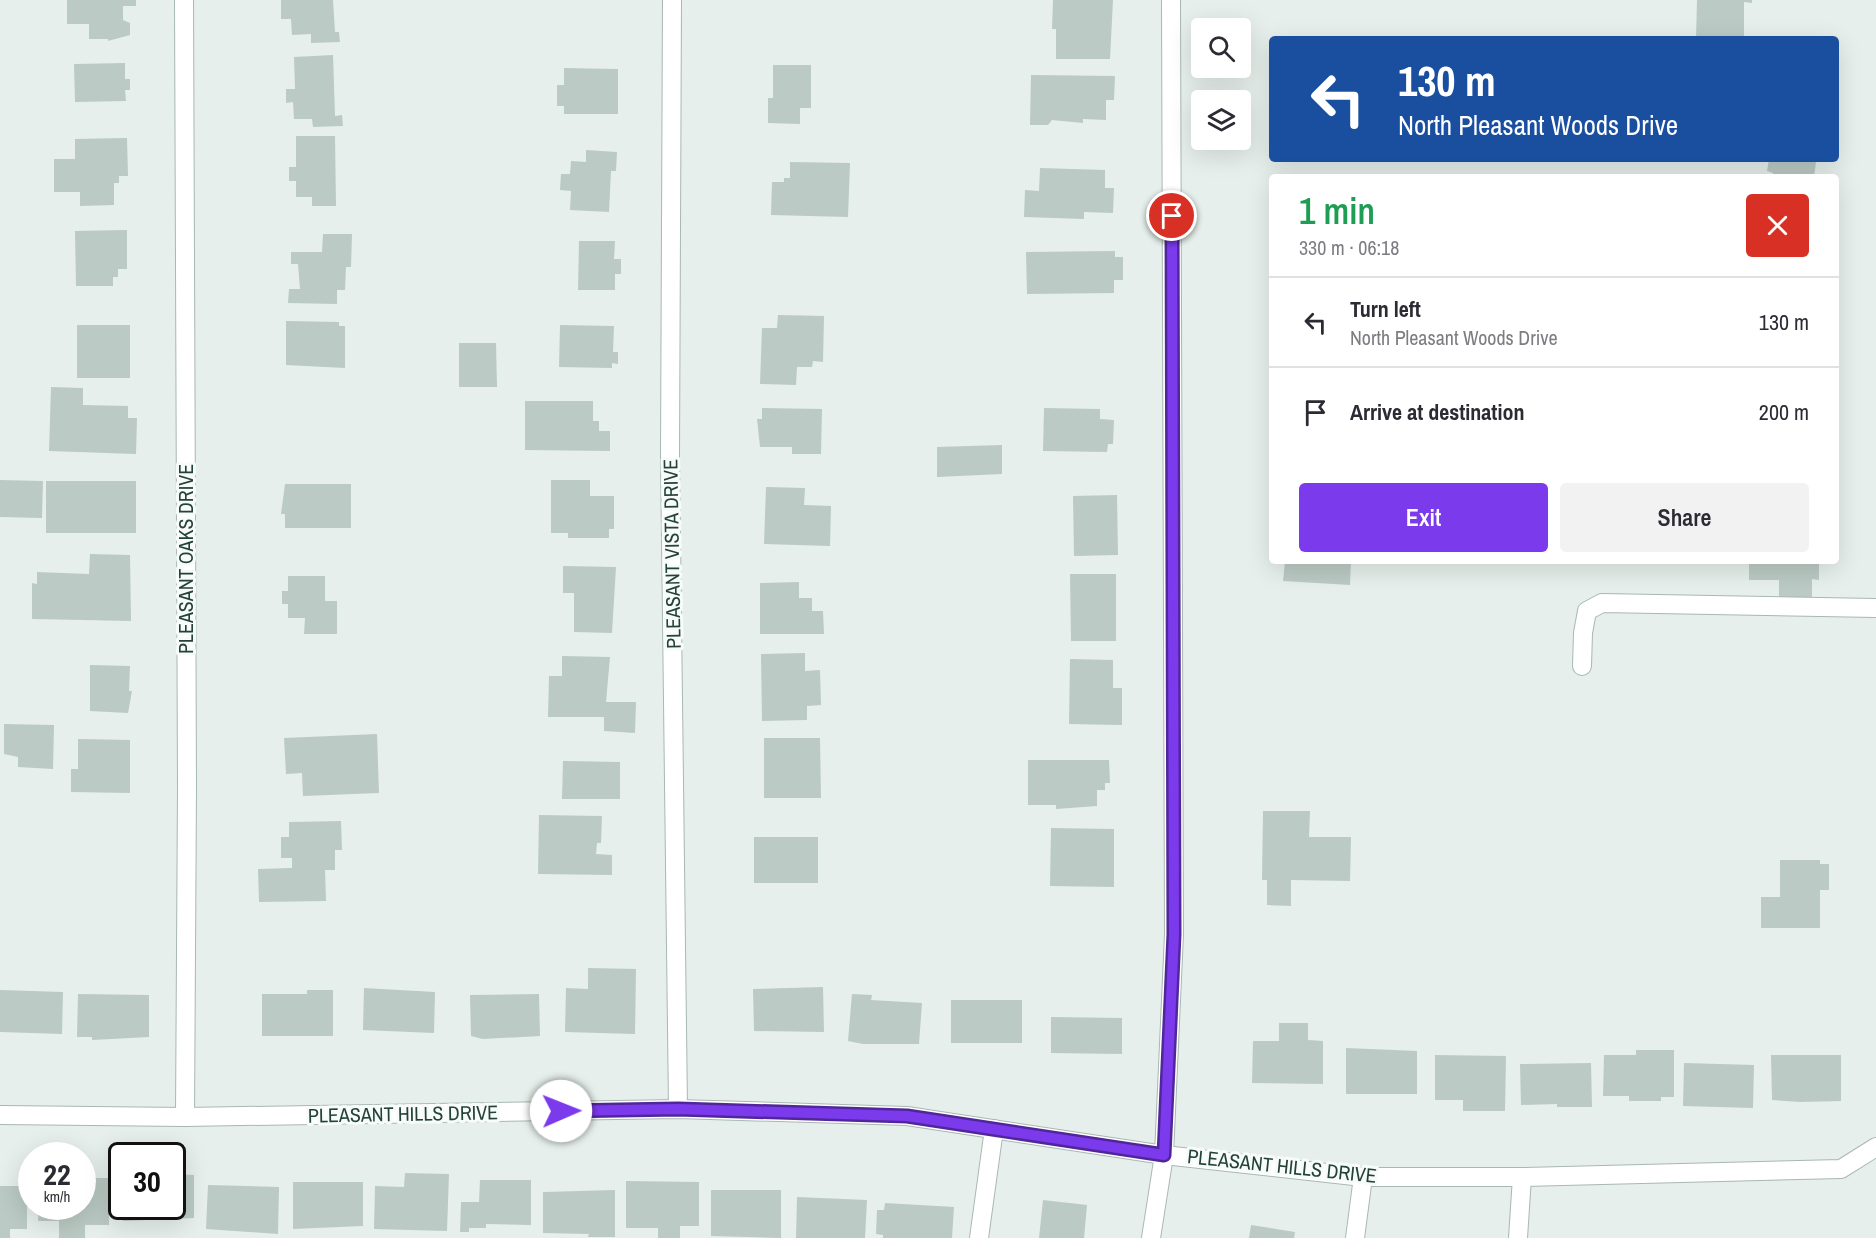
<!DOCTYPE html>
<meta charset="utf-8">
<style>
:root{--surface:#fff;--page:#f2f2f3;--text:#2b2b33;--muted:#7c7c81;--line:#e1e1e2;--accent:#7c3aed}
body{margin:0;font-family:"Archivo Narrow",sans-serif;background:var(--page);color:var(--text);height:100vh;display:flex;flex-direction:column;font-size:22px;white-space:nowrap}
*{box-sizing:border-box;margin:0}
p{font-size:20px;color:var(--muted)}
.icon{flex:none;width:33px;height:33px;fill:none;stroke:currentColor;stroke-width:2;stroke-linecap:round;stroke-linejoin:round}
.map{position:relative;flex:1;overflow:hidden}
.panel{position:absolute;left:1269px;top:174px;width:570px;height:390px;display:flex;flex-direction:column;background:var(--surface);border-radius:6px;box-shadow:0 6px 24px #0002}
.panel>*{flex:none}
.hud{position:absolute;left:1269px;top:36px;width:570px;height:126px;border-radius:6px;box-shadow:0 6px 24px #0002;background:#1a4fa0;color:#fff;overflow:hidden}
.buttons{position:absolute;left:1191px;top:18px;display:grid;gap:12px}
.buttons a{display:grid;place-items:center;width:60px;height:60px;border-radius:6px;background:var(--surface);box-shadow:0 6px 24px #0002;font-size:30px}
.speed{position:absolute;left:18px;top:1142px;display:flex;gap:12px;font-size:30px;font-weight:700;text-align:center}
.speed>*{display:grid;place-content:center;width:78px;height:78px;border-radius:50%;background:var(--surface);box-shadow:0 6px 24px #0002;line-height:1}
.speed small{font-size:15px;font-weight:400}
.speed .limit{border:3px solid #111;border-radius:9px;background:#fff;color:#111}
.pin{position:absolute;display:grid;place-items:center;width:51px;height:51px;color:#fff;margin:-26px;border:3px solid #fff;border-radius:50%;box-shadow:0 2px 6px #0007}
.me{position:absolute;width:66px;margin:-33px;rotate:89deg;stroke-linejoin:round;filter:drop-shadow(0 0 4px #0008)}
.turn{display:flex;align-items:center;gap:21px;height:126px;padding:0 30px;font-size:27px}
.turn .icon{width:78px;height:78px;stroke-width:2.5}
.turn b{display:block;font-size:42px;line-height:51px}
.round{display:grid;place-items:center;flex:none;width:63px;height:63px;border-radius:6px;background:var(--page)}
.headline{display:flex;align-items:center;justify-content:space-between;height:102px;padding:0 30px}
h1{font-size:36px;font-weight:600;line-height:45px;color:#1e9e55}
.button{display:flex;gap:12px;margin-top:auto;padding:12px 30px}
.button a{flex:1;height:69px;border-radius:6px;background:var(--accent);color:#fff;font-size:24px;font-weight:600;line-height:69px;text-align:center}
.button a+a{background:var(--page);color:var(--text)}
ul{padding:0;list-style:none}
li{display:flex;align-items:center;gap:18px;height:90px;padding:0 30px;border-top:2px solid var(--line)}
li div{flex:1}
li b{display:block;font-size:22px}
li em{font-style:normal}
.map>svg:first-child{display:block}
</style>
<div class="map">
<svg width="1876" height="1238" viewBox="0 0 1876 1238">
<rect width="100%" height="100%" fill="#e6efeb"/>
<g fill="#bbcac4">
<polygon points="67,0 136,0 136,6 123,6 123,20 130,23 130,35 108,41 108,39 89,39 89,24 67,24"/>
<polygon points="281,0 333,0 335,32 339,32 340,42 311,43 311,34 292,35 291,19 281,19"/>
<polygon points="1053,0 1113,0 1110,59 1056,59 1056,29 1052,29"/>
<polygon points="1697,0 1752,0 1752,3 1744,2 1744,39 1696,39"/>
<polygon points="333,55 335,116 342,115 343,126 313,127 312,119 294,119 293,102 286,103 286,89 295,89 294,57"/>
<polygon points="125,63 125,79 130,79 130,90 125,90 126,101 75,102 74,64"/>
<polygon points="773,65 811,65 811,108 800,108 800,124 768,123 768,98 773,98"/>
<polygon points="564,68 618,69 618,114 564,114 564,106 557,106 557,85 564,85"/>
<polygon points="1031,75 1115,76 1114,100 1106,100 1106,120 1083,119 1083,123 1052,120 1048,125 1030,125"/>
<polygon points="296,136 335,136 336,206 312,206 312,197 296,197 296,181 289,181 289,167 296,167"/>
<polygon points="127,138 128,176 119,176 119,183 114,183 114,205 80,206 80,192 54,192 54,159 75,159 75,139"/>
<polygon points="586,150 617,152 616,171 611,171 609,212 570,210 571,191 560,190 561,174 570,174 571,161 586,162"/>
<polygon points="1769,159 1809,159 1809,160 1816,162 1814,177 1772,177 1773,173 1767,171"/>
<polygon points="790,162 850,163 848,217 771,215 772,182 784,182 784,178 790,178"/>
<polygon points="1040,168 1105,170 1105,188 1114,188 1113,213 1084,212 1084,219 1024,217 1025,190 1039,191"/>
<polygon points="127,230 127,269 118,269 118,277 113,277 113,286 76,286 75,231"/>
<polygon points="323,234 352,234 351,267 346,267 345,290 337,290 337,304 288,303 289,289 300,289 298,264 291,264 291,252 322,252"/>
<polygon points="579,241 615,241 614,259 621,259 621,274 615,274 615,290 578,290"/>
<polygon points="1115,251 1115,257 1123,257 1123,280 1114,280 1114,293 1027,294 1026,252"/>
<polygon points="778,315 824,316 823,362 813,361 812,367 797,367 796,385 760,384 762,328 777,328"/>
<polygon points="286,321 339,322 339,326 345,326 345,368 286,365"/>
<rect x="77" y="325" width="53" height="53"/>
<polygon points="560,325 614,326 613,352 618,352 618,364 612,363 612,368 559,367"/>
<polygon points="459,343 496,343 497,387 459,387"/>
<polygon points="51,387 83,388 83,405 128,406 128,418 137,418 136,454 49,451"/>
<polygon points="525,401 593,401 593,421 599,421 599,431 610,431 610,451 525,450"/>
<polygon points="762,408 822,409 821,454 792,454 792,447 760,447 757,419 762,419"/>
<polygon points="1044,408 1100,409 1100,419 1114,420 1113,444 1108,444 1107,452 1043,451"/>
<polygon points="1002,445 1002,474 937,477 937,447"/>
<polygon points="0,480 43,481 42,518 0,517"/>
<polygon points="551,480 590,480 590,496 614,496 614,529 609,529 609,538 568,538 568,533 551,533"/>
<rect x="46" y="481" width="90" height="52"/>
<polygon points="285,484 351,484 351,528 285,528 285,514 281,514"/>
<polygon points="766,487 805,488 804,505 831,506 830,546 764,544"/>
<polygon points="1117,495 1118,555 1074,556 1073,496"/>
<polygon points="90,554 130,555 131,621 32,619 32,583 37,584 37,572 89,574"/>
<polygon points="1285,561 1351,561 1350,585 1283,581"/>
<polygon points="1749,561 1819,561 1819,580 1812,579 1812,597 1779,597 1779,580 1749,580"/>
<polygon points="563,566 616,567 612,633 574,632 574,593 563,593"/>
<polygon points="1070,574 1116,574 1116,641 1071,641"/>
<polygon points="288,576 325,576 325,601 337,601 337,634 304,634 305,618 288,618 288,604 282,604 282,591 288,591"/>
<polygon points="799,582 799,598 812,598 812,611 823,611 824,634 760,634 760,583"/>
<polygon points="805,653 805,671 820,670 821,705 807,706 807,720 762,721 761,654"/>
<polygon points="562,656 610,657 606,702 636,702 635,733 604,731 604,717 548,717 549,676 562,676"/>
<polygon points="1070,659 1113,660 1113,688 1122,688 1122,725 1069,724"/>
<polygon points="90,665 130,666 129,691 132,691 128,713 90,711"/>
<polygon points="4,724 54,725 53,769 18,767 18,757 4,754"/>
<polygon points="377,734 379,793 303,796 302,773 286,774 284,738"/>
<polygon points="764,738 820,738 821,798 764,798"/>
<polygon points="78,739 130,740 130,793 71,792 71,769 78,769"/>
<polygon points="1028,760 1109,760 1110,783 1105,783 1105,790 1097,790 1097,806 1056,809 1056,805 1028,805"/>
<polygon points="563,761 620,762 620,799 562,799"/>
<polygon points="1263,811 1310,811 1309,837 1351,837 1350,881 1291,880 1291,906 1267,905 1267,880 1262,880"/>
<polygon points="539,815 602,816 601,843 597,843 596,854 612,855 612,875 538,874"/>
<polygon points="341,821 342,850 335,850 335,870 325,870 326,901 259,902 258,869 292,868 292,858 281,858 281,837 289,837 289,822"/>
<polygon points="1051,828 1114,829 1114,887 1050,886"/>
<rect x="754" y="837" width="64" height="46"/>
<polygon points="1780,860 1820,860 1820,864 1829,864 1829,890 1820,890 1820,928 1761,928 1761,897 1780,897"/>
<polygon points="588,968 636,969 635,1034 565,1032 566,988 588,989"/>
<polygon points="823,987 824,1032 754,1031 753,989"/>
<polygon points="364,988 435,992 434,1033 363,1030"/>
<polygon points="0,990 63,992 62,1034 0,1032"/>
<polygon points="307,990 333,990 333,1036 262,1036 262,994 307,994"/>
<polygon points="78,994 149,995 149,1037 92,1040 92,1037 77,1037"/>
<polygon points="539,994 540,1036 483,1039 471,1036 470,995"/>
<polygon points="852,994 872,995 871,1000 922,1003 919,1044 863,1044 848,1041"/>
<rect x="951" y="1000" width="71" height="43"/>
<polygon points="1051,1017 1122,1018 1122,1054 1051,1053"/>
<polygon points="1279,1023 1308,1023 1308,1040 1323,1041 1323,1084 1252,1083 1253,1041 1279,1041"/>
<polygon points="1346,1048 1417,1051 1417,1094 1346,1094"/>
<polygon points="1636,1050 1674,1050 1674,1097 1661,1097 1661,1101 1629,1101 1629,1096 1603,1096 1604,1055 1636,1055"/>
<polygon points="1435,1055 1506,1056 1505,1111 1463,1111 1463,1100 1435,1100"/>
<polygon points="1771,1055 1841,1055 1841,1101 1800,1102 1772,1100"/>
<polygon points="1591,1063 1592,1107 1557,1107 1557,1104 1521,1105 1520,1064"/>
<polygon points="1684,1063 1754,1065 1753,1108 1683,1106"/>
<polygon points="405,1173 449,1174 447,1231 374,1229 375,1186 404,1187"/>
<polygon points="172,1174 194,1175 194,1218 123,1221 123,1206 172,1206"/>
<polygon points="82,1178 110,1178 109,1225 85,1225 85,1238 59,1238 59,1221 38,1221 39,1206 82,1206"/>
<polygon points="480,1180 531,1180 531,1225 486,1224 486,1228 469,1228 469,1232 460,1232 461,1202 479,1202"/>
<polygon points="626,1181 699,1182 699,1226 680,1226 680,1238 658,1238 658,1228 626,1228"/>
<polygon points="293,1182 363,1182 363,1226 293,1229"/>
<polygon points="208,1185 279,1187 278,1234 206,1229"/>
<polygon points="0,1186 27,1186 27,1229 10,1229 10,1238 0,1238"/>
<polygon points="615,1190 615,1237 588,1237 589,1234 543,1233 543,1192"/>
<polygon points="711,1190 781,1190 781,1238 711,1236"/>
<polygon points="797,1197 867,1200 865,1238 796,1238"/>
<polygon points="1043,1200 1087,1205 1084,1238 1039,1238"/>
<polygon points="885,1203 954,1207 952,1238 883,1238 883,1235 876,1234 877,1210 884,1210"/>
<polygon points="1251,1225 1295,1232 1294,1238 1249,1238"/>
</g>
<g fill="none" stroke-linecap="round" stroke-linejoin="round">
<g stroke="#a8b8b2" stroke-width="20">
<g id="minor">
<polyline points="184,0 187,788 185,1117"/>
<polyline points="672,0 670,456 678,1109"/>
<polyline points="1582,666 1583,633 1587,611 1602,603 1876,608"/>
<polyline points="0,1115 185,1117 678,1109 907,1116 1164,1155 1363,1177 1522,1177 1841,1169 1876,1147"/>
<polyline points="979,1238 994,1129"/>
<polyline points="1151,1238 1164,1155 1174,934 1171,0"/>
<polyline points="1355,1238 1363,1177"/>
<polyline points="1518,1238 1522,1177"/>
</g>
</g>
<use href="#minor" stroke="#fff" stroke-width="18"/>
</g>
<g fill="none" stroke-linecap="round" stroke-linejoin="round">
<g stroke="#51269a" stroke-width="15">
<polyline id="route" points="561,1111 678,1109 907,1116 1164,1155 1174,934 1172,216"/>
</g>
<use href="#route" stroke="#7c3aed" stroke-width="10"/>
</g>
<g text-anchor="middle" stroke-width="6" stroke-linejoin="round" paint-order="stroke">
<g font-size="20" fill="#24423a" stroke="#f7fbf9">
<text transform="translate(672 554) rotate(-91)" y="7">PLEASANT VISTA DRIVE</text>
<text transform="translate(186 559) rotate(-90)" y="7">PLEASANT OAKS DRIVE</text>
<text transform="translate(403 1114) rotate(-1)" y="7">PLEASANT HILLS DRIVE</text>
<text transform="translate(1282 1166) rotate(6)" y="7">PLEASANT HILLS DRIVE</text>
</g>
</g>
</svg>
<div class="buttons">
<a><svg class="icon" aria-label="search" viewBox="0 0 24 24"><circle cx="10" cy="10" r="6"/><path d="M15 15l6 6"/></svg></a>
<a><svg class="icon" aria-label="layers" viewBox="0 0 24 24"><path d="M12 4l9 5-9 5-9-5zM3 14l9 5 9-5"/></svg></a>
</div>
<div class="speed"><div>22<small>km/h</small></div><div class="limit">30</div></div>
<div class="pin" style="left:1172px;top:216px;background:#d93025"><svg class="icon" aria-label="arrive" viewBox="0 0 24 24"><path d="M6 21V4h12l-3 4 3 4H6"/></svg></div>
<svg class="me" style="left:561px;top:1111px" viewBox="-20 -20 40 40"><circle r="19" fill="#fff"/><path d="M0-13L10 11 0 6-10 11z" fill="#7c3aed"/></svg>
<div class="hud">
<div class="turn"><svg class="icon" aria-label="left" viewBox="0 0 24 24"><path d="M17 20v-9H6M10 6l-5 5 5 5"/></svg><div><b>130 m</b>North Pleasant Woods Drive</div></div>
</div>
<section class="panel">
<div class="headline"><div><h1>1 min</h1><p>330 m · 06:18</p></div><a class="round" style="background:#d93025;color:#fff"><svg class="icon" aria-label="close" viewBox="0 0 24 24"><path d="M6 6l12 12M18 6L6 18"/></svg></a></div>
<ul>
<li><svg class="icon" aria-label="left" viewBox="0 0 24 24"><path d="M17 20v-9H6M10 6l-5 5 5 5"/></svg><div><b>Turn left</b><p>North Pleasant Woods Drive</p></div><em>130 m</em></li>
<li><svg class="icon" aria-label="arrive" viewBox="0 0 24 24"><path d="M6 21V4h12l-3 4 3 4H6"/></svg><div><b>Arrive at destination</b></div><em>200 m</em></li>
</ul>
<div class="button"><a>Exit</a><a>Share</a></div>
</section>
</div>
